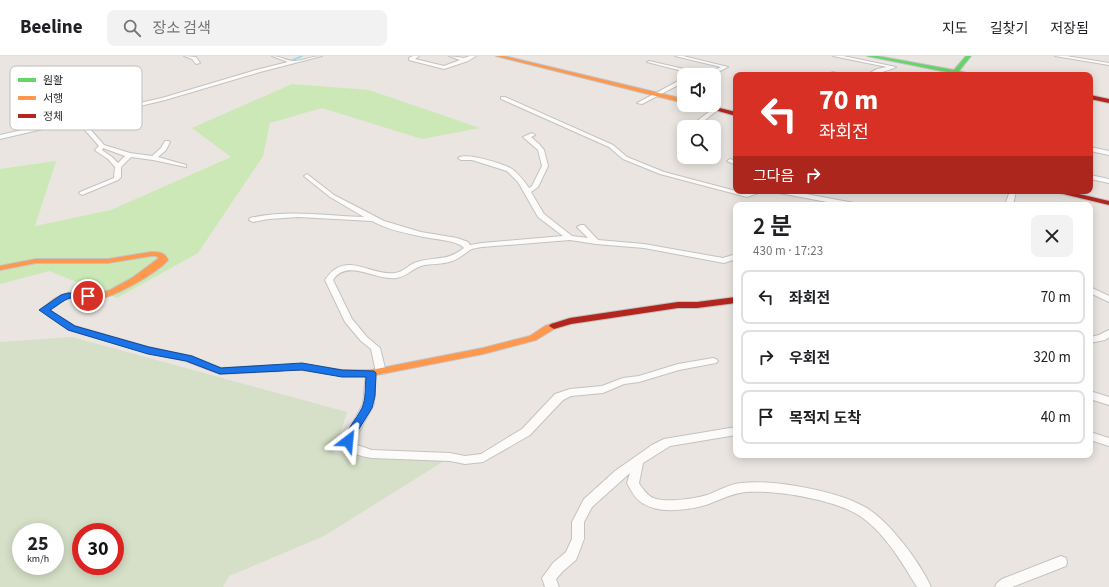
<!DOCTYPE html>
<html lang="ko">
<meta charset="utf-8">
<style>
:root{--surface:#fff;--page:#f2f2f2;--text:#202124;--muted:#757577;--line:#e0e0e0}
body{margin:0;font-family:"Source Sans 3","Noto Sans KR",sans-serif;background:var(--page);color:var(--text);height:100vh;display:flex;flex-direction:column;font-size:15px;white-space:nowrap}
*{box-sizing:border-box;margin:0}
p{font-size:13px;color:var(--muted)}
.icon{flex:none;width:22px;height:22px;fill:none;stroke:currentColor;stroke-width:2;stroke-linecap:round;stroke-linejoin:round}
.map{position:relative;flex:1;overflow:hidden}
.drawer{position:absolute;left:733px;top:146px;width:360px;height:256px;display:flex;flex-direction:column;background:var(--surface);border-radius:8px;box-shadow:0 2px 10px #0003}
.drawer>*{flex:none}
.guide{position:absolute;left:733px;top:16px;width:360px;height:122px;border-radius:8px;box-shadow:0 2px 10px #0003;background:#d93025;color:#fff;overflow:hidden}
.controls{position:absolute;left:677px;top:12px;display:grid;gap:8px}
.controls a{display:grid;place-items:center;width:44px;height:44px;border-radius:8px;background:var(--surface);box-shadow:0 2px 10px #0003;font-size:20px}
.speed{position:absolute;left:12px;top:467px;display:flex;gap:8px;font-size:20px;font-weight:700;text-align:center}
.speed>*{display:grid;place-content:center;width:52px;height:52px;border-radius:50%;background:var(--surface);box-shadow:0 2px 10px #0003;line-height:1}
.speed small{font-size:10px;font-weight:400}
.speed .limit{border:6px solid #d22;background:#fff;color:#111}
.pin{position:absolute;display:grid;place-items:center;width:34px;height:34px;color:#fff;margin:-17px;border:2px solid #fff;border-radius:50%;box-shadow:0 1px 4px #0007}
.me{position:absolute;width:44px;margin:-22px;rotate:29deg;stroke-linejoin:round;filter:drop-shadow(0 0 3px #0008)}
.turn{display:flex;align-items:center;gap:14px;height:84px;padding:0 20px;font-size:18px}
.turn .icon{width:52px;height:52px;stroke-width:2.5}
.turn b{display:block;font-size:28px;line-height:34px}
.then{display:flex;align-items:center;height:38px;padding:0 20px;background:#0003;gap:8px;font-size:15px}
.round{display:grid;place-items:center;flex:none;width:42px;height:42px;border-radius:8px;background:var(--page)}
.head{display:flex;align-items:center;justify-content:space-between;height:68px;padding:0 20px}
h1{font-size:24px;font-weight:600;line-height:30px}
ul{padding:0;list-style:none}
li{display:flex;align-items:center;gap:12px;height:54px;margin:0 8px 6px;padding:0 12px;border:2px solid var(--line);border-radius:8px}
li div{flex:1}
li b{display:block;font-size:15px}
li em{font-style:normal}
header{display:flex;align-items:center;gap:24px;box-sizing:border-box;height:56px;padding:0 20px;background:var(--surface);border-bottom:1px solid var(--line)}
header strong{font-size:19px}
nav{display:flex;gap:22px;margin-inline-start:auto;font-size:14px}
.search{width:280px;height:36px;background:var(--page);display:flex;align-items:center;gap:10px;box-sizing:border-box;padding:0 14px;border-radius:8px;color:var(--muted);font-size:15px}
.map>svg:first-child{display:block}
</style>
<header>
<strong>Beeline</strong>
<div class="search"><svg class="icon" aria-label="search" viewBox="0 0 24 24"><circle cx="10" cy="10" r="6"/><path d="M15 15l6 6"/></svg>장소 검색</div>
<nav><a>지도</a><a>길찾기</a><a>저장됨</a></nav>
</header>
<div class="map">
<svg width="1109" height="531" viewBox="0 0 1109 531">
<rect width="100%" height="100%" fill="#eae5e0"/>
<polygon fill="#cbe8b6" points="292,28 369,34 480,72 422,83 322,52 270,67 263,100 198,197 117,242 49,215 0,228 0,113 56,105 35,170 111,154 231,101 192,72"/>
<path fill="#d6dfc7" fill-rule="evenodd" d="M72 281 347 356 334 397 444 405 324 480 229 520 223 531H0V286ZM21 476H55V510H21ZM81 476H115V510H81Z"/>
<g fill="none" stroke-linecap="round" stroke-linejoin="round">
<g stroke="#8ed9f2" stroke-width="1.5">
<polyline points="293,4 302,0"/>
<polyline points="277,9 287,6"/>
</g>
<g stroke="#c3c2c2" stroke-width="2">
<g id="street">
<polygon points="184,0 196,1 200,7 196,8 192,3"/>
<path d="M272 0C280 0 286 5 294 5 302 5 313 0 322 0L260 16 165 44 82 64 104 89 130 97 152 100 161 92 165 85H169L170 86 166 94 158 101 186 109V111L153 104 131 101 121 111V121L118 124 82 139 79 137 80 136 114 122 115 111 108 103 96 95 95 94 99 90 77 65 0 83V79L80 61 76 54 74 35 62 34V32L79 33 82 54 85 59 162 42 256 14 288 6ZM103 92 125 100 118 107 112 101 102 94Z"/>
<polygon points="413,0 419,0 415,3 444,10 460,4 449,0 464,2 470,0 476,0 468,5 444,13 409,4 409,2"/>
<polygon points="675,0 683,0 728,11 712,19 698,19 647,6 649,5 706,18 721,11"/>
<path d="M833 0H843L896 11C891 14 873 19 866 19L877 13 887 11Z"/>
<polygon points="1055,0 1066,0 1109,7 1109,9"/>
<polygon points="833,16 840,18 841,19 831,19 831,17"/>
<polygon points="684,22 684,26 642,48 637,47"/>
<polygon points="501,41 505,41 613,89 627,101 664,116 736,135 747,137 753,135 764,135 747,141 660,118 623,103 609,91 501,43"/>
<polygon points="714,52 719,53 696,71 689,71"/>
<polygon points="684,74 684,79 679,80 679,78"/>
<path d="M532 77 535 79 531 81 539 88 544 94 548 110 538 131 531 136 544 158 572 180 588 182 577 171 581 169H584L598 184 644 188 723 202 736 198V203L724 207 644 192 596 188 570 184 482 191C478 192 473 192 470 194 464 198 459 203 452 205 442 209 431 207 421 210 412 213 406 221 396 222 376 225 347 202 333 224L352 263 367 281 380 292 386 316 384 318H378L376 316 371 293 361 285 345 266 325 224C345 193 369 220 395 217 404 216 409 208 417 206 436 200 446 206 464 192 458 184 430 183 419 180 404 177 386 173 372 165L298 161 269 163 253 166 249 164 250 162C289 153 326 160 364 161L330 141 305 121 304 120 307 118 334 139 384 165 421 176 457 182 468 186 470 189 482 187 563 180 538 161 518 126 507 115 472 104H461L458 102C466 96 504 108 512 113 519 118 524 125 529 132L532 130 542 110 538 94 523 81Z"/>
<polygon points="1090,91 1109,95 1109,99 1090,95"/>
<polygon points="730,103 736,105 736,109 727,105"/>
<polygon points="1090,119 1109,123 1109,127 1090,123"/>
<polygon points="776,135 790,135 854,147 858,149 843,149 779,137"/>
<polygon points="1010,135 1016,135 1013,149 1005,149"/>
<polygon points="1090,231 1109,240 1109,246 1090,237"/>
<polygon points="1109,274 1109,281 1105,284 1090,287 1090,281 1099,279"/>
<path d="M713 302 716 303 718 305 716 307 679 314 639 326 624 328 603 337 571 340 563 344 530 379 483 406 465 408 450 405 372 402C359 400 349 397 343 385L363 348 366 317 368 315H374L376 317 374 348 354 385 357 389 372 394 450 397 465 400 481 398 522 373 555 338 570 333 602 330 623 322 639 320 678 308Z"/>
<polygon points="1090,335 1109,341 1109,349 1090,343"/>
<path d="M736 371V379L670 390 643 407 639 427 640 429C643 433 647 439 653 442 665 447 694 443 707 439 718 435 729 428 741 427 759 425 778 427 796 430 819 434 843 439 863 450 887 462 920 506 931 531H917C901 505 882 472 855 457 829 443 776 434 746 436 732 437 720 444 706 449 688 454 661 458 644 448 636 444 631 435 627 427L630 417 592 451 584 466V483L576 504 563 515 556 523 559 531H545L542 522 553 507 566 496 572 483V466L584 443 615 415 652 389 664 383Z"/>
<polygon points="1090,376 1109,382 1109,390 1090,384"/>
<polygon points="1061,500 1066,502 1067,506 1066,510 1012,531 995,531 997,527 1002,523"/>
</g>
</g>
<g stroke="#c3c2c2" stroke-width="2">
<polygon id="fast" points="867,0 877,0 954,14 966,0 971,0 959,15 974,19 957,18 950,19 952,17"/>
</g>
<g stroke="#c3c2c2" stroke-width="2">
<g id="slow">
<polygon points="496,0 504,0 684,43 684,47"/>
<path d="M151 196C158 196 165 196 168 204 158 216 118 239 102 242 92 245 82 240 71 242 63 243 56 249 50 254L55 258 51 261 40 254 54 243 64 238 75 236 97 238 110 234 132 222 159 202 156 200H151L108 207H36L0 214V210L36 203H108Z"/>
<polygon points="554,267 557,268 559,270 536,284 483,298 371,320 342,320 302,314 278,314 276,312 278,310 302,308 342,314 371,314 483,292 530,280 545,270"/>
</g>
</g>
<g stroke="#c3c2c2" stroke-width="2">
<g id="jam">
<polygon points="1090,39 1109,43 1109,47 1090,43"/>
<polygon points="697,49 707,49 736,56 736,60"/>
<polygon points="1054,135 1066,135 1109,145 1109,149 1055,136"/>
<polygon points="736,241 736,247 697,252 678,252 571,268 554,273 549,270 551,268 570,262 678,246 697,246"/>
<polygon points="51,255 75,270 148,291 191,300 221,312 281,309 284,310 286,312 284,314 281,315 220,318 186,305 148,297 69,274 48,260 47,258"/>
</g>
</g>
<use href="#street" fill="#fcfbfa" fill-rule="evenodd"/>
<use href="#fast" fill="#63d668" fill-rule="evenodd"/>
<use href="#slow" fill="#ff974d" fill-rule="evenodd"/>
<use href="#jam" fill="#b3261e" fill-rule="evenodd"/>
</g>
<path fill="#1a73e8" stroke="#114b97" d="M68 237 88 238 92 240C86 246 77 241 70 242 63 244 56 251 50 254L75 270 149 291 192 300 221 312 302 307 342 314 374 315 376 317 375 340 372 352 356 378 352 388 348 390 344 388 342 385C347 373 356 364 362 352 366 343 365 331 366 321H342L302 314 220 318 186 305 148 298 68 274 39 254 61 239Z"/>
<rect x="10" y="10" width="132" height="64" rx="6" fill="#fff" stroke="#bfbfbf" stroke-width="1"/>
<rect x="18" y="22" width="18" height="4" fill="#63d668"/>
<rect x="18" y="40" width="18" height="4" fill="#ff974d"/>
<rect x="18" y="58" width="18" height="4" fill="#b3261e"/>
<g font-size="11" fill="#2b2b2b">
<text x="43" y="28">원활</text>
<text x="43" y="46">서행</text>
<text x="43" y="64">정체</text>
</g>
</svg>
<div class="controls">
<a><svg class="icon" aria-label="sound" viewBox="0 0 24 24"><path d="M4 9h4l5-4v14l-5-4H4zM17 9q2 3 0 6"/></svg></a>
<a><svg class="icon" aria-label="search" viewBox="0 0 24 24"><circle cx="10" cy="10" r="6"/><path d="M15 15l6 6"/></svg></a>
</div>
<div class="speed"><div>25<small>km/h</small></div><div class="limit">30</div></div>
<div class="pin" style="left:88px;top:240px;background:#d93025"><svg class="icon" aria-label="arrive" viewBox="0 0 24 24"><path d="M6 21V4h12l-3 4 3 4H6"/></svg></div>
<svg class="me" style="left:348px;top:385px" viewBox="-20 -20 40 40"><path d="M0-17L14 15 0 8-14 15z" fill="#1a73e8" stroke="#fff" stroke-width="4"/></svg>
<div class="guide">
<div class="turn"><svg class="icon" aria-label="left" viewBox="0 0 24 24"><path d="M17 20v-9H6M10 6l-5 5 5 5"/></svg><div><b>70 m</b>좌회전</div></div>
<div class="then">그다음<svg class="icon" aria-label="right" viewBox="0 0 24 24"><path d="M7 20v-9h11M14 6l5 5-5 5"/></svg></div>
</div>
<section class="drawer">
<div class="head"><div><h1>2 분</h1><p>430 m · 17:23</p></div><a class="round"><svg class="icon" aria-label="close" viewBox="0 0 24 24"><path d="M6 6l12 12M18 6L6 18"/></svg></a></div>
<ul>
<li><svg class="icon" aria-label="left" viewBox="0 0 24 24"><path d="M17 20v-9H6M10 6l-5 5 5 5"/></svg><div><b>좌회전</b></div><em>70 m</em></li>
<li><svg class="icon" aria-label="right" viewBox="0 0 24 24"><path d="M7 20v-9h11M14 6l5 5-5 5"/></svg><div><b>우회전</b></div><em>320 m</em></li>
<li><svg class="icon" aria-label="arrive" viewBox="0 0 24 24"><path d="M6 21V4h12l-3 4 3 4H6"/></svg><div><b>목적지 도착</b></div><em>40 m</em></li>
</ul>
</section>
</div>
